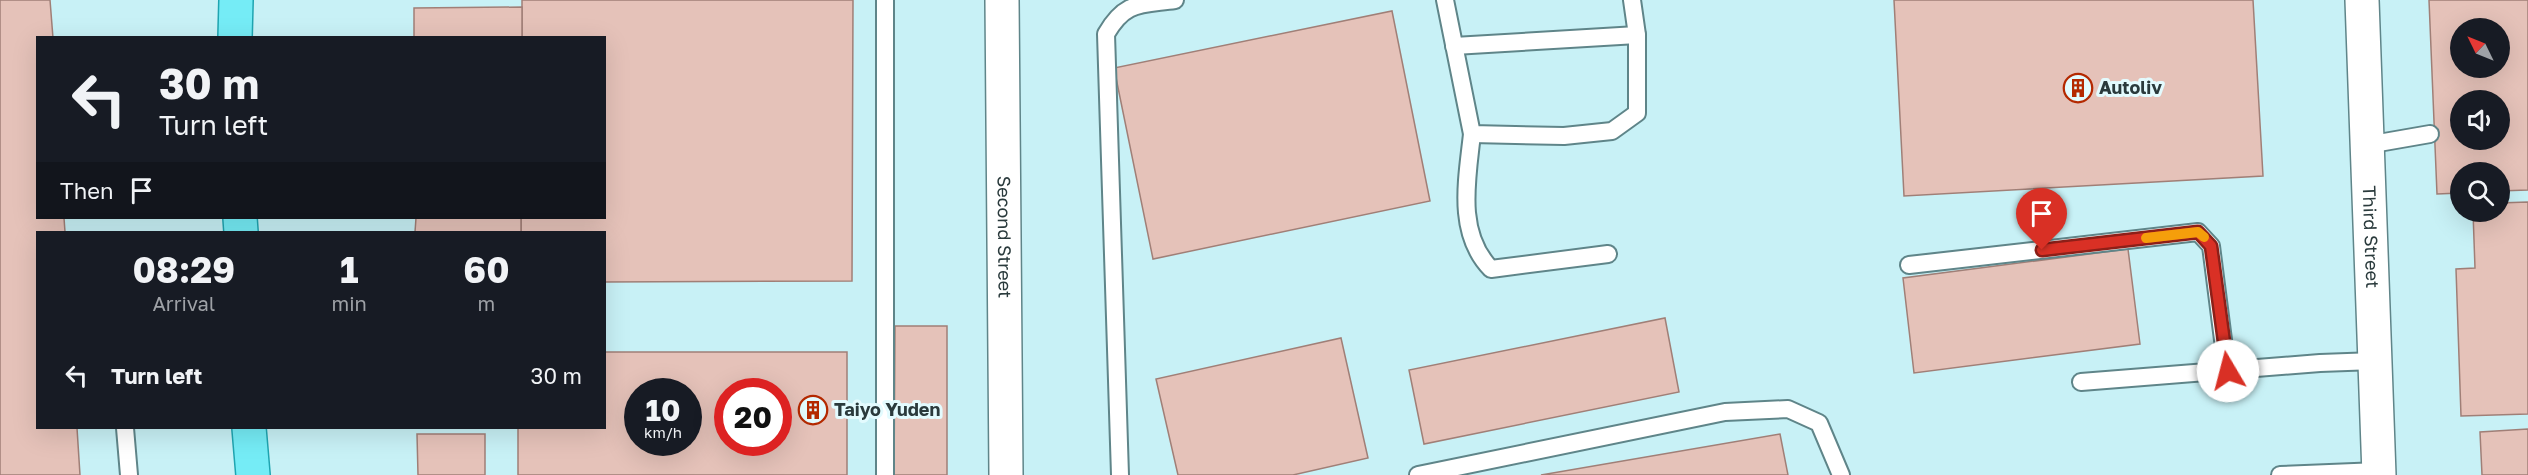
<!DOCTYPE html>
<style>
:root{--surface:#171b24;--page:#20242c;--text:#f1f3f6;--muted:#9ea1a6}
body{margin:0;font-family:"Golos Text",sans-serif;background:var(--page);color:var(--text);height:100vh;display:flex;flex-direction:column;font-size:22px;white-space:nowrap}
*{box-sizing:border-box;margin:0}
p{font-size:20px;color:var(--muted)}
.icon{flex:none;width:33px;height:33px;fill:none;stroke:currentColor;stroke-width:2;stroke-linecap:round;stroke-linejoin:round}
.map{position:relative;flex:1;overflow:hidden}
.side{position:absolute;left:36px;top:231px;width:570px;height:198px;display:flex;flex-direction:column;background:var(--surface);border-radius:0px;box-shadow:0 6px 24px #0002}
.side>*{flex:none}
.top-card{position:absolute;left:36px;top:36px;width:570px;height:183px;border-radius:0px;box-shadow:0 6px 24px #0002;background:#171b24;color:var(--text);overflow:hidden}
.needle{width:39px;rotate:313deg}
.tools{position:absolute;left:2450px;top:18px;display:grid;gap:12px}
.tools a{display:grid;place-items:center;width:60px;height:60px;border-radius:50%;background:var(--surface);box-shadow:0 6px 24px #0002;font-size:30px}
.speed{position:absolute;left:624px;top:378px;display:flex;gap:12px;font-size:30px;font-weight:700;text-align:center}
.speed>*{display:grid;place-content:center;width:78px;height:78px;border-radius:50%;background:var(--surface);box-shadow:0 6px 24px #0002;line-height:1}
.speed small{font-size:15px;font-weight:400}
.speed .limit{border:9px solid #d22;background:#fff;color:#111}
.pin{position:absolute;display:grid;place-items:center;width:51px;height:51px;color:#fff;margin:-62px -26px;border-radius:50% 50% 50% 0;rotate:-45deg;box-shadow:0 0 6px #0007}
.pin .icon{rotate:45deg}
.me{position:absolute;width:66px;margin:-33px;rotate:352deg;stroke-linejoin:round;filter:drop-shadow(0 0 4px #0008)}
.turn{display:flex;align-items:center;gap:21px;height:126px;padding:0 24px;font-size:27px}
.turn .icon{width:78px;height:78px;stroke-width:2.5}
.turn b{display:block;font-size:42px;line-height:51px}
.then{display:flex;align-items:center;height:57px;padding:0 24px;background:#0003;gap:12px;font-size:22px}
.eta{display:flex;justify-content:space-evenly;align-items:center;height:102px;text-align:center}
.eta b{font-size:36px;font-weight:700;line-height:42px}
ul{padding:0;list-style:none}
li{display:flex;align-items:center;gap:18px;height:84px;padding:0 24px}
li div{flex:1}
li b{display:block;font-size:22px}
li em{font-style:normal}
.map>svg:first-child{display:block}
</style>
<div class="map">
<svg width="2528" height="475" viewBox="0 0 2528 475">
<rect width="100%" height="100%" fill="#c8f1f6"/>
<g fill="#e5c2b9" stroke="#a07f77" stroke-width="1.5" fill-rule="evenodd">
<polygon points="0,0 50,0 53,38 38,38 38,218 64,218 65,232 38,232 38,428 77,428 80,475 0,475"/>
<polygon points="522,0 853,0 852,281 604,282 604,232 521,232 521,218 604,218 604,38 522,38"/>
<polygon points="1894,0 2253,0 2263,176 1904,196"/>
<path d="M2429 0H2528V190L2499 191V172H2460V193L2437 194ZM2460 28H2499V68H2460ZM2460 100H2499V140H2460Z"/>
<polygon points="522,7 522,38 414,38 414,8"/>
<polygon points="1392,11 1430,201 1153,259 1114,68"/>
<polygon points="2528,202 2528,414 2461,416 2456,269 2475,268 2473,212 2499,212 2499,203"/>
<polygon points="416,218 521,218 521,232 415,232"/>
<polygon points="2128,249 2140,344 1914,373 1903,278"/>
<polygon points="1665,318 1679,392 1424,444 1409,370"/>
<polygon points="895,326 947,326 947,475 894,475"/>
<polygon points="1341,338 1368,458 1293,475 1178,475 1156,379"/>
<path d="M604 352H847V475H518V428H604ZM638 392H688V442H638ZM728 392H778V442H728Z"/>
<polygon points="2528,429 2528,475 2482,475 2480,432"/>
<polygon points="417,434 485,434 485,475 418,475"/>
<polygon points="1780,434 1788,475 1541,475"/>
</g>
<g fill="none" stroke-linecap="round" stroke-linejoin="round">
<g stroke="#5f8589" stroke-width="20">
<g id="service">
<polyline points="1445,0 1472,134 1564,136 1612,131 1637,113 1637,35 1632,0"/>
<polyline points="1454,46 1637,35"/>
<path d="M1472 134C1467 180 1456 233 1491 269L1608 254"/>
<polyline points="2367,145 2430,134"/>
<polyline points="1909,265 2198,232 2211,246 2227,371"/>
<polyline points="2081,382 2320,363 2375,361"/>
<polyline points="125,428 129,475"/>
<polyline points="885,475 885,0"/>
<path d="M1120 475 1106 34C1125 1 1140 5 1175 0"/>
<polyline points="1418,475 1725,412 1788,409 1819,423 1841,475"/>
<polyline points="2280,475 2379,471"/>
</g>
</g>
<g stroke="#5f8589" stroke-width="36">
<g id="minor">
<path id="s1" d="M1002 0 1006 475"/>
<path id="s2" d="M2362 0 2379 475"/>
</g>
</g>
<g stroke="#1fa5b1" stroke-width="36">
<g id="primary">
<polyline points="235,38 236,0"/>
<polyline points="240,218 241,232"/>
<polyline points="249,428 253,475"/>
</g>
</g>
<use href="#service" stroke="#fff" stroke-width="16"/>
<use href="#minor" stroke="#fff" stroke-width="33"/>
<use href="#primary" stroke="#75ecf6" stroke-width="33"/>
</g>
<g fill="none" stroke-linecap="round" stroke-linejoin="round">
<g stroke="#8d1f18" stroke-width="15">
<polyline id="route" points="2042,250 2198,232 2211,246 2228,371"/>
</g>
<use href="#route" stroke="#d93025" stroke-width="10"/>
<polyline stroke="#f59e0b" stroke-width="10" points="2146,238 2198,232 2204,237"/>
</g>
<defs>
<g id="building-ring" transform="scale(1.5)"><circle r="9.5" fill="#e3fbfe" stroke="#b42900" stroke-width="1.5"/><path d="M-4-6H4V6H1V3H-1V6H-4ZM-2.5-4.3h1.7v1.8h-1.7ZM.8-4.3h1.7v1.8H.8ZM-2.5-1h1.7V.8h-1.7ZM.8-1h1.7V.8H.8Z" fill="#b42900"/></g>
</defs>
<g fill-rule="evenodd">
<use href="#building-ring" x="2078" y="88"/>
<use href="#building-ring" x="813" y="410"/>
</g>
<g text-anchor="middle" stroke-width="6" stroke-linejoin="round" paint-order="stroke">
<g font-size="18" font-weight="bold" fill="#2a3a3c" stroke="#e3fbfe" text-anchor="start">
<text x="2099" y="94">Autoliv</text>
<text x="834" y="416">Taiyo Yuden</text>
</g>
<g font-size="18" fill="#2a3a3c" stroke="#e3fbfe">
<text dy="6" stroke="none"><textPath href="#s2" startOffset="237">Third Street</textPath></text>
<text dy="6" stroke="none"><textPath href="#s1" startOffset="237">Second Street</textPath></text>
</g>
</g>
</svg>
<div class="tools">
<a><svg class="needle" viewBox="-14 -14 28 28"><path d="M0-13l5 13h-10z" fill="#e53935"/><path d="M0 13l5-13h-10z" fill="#9ea1a6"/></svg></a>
<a><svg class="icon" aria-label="sound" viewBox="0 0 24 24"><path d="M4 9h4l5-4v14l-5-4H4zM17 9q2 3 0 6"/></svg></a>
<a><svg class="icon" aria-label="search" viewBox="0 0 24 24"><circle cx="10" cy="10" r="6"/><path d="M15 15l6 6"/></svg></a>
</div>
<div class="speed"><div>10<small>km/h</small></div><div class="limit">20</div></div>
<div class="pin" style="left:2042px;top:250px;background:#d93025"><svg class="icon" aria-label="arrive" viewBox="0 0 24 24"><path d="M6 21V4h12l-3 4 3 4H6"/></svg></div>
<svg class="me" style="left:2228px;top:371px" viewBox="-20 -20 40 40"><circle r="19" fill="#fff"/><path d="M0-13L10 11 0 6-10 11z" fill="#d93025"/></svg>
<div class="top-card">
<div class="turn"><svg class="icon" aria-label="left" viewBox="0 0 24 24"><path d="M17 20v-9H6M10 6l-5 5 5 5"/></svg><div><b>30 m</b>Turn left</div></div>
<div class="then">Then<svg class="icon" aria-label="arrive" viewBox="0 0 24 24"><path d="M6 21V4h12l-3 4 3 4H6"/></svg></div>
</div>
<section class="side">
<div class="eta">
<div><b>08:29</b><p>Arrival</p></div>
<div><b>1</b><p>min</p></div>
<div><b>60</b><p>m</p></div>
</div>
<ul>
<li><svg class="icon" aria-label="left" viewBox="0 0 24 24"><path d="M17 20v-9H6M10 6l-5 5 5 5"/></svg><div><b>Turn left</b></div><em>30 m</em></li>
</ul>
</section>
</div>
